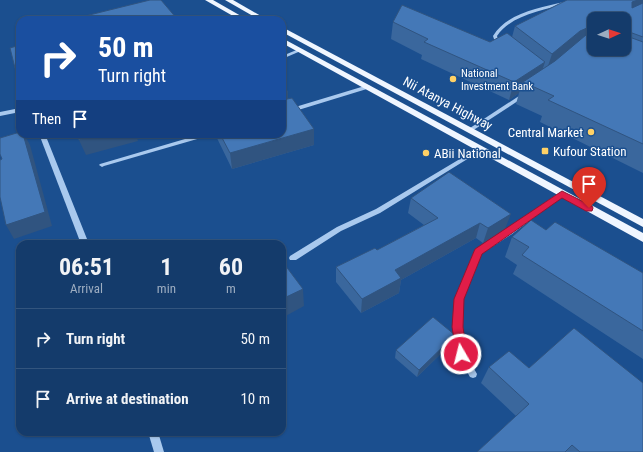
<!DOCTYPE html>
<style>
:root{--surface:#143b6b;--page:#214673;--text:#f1f3f6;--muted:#9dadc1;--line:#33557e}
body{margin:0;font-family:"Roboto Condensed",sans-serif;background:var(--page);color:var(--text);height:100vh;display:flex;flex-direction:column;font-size:15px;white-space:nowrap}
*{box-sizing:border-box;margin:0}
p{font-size:13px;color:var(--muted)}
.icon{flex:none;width:22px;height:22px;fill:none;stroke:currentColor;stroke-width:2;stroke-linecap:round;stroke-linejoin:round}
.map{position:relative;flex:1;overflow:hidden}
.side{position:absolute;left:16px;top:240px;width:270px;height:196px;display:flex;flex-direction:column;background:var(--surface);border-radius:12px;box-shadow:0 1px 3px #0004,0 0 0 1px var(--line)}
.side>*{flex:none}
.hud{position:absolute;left:16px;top:16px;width:270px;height:122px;border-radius:12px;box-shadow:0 1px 3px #0004,0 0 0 1px var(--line);background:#1a4fa0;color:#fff;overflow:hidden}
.needle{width:26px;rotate:87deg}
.tools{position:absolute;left:587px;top:12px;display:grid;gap:8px}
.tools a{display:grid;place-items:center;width:44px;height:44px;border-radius:8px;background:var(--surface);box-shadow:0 1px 3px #0004,0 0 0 1px var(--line);font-size:20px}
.pin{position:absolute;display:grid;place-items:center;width:34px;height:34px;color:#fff;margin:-41px -17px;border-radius:50% 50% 50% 0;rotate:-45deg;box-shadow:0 0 4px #0007}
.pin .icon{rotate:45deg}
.me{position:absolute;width:44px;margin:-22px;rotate:352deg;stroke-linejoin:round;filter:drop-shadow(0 0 3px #0008)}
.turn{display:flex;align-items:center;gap:14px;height:84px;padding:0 16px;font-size:18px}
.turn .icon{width:52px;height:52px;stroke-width:2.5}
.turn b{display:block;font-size:28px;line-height:34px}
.then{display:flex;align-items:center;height:38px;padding:0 16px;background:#0003;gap:8px;font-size:15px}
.eta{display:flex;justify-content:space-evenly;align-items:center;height:68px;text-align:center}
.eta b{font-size:24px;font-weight:700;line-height:28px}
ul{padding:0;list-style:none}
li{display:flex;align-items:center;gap:12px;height:60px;padding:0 16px;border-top:1px solid var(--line)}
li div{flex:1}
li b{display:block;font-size:15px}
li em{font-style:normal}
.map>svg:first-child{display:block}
</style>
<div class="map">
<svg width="643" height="452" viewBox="0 0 643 452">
<rect width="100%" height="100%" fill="#1b4f8f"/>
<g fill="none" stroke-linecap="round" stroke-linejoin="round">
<g fill="#a9c9ee" fill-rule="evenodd">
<path d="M564 2 566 3V4C543 10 511 15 497 36L499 42 503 46V47H499L495 42 493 36C507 13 539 8 564 2Z"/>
<polygon points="299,49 303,50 282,59 282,56"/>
<polygon points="368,85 370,86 370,88 282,115 282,111"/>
<polygon points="525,92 528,94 527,95 472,131 468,131 467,130"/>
<polygon points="20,108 20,112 0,116 0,112"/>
<polygon points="39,134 45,134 89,244 81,244"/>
<polygon points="202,134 212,134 211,135 104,166 102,167 99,165 100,164"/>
<polygon points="480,147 483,149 482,150 380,213 341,231 296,260 290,260 289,258 290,256 337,227 376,209"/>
<polygon points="560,192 562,192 565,194 512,234 481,254 463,299 462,327 465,353 477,374 476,377 473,378 470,377 457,354 454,327 455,299 474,252 475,250 506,230"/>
<polygon points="148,432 158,432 164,452 154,452"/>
</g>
<g fill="#f0f6ff" fill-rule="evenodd">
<polygon points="205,0 213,0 248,20 240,20"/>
<polygon points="225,0 233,0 268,20 260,20"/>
<polygon points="282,27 643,219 643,227 282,32"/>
<polygon points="282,38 643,233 643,242 282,43"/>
</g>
</g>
<g fill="#3a679d" fill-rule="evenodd">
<path d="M643 0V173L540 122 542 116 516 104 519 93 509 100 421 59 422 55 391 39 393 22 490 42 512 37 515 26ZM594 19H624V49H594Z"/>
<polygon points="288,92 288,98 314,145 232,169 215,134 282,134"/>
<polygon points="411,198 505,229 483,243 476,238 401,280 399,293 361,313 336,282 336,267 377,250 424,225 408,213"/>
<polygon points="546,230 643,273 643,359 513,274 517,265 505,257 512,237"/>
<polygon points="455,335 453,342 417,377 395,358 396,350"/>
<polygon points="489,367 529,368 643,452 477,452 516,416 481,383"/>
</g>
<g fill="#305480">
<polygon points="638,0 643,0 643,14 624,22 632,2"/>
<polygon points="594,25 594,42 545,75 552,54 580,31"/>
<polygon points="545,62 539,80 523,82 519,93 509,100 514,82"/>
<polygon points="20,75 20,83 17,76"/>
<polygon points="288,92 288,108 282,110 282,94"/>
<polygon points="314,129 314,145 232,169 230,153"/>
<polygon points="23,134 24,134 30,145 52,226 14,239 6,225"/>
<polygon points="102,134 136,134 138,141 86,155 79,140"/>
<polygon points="511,214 505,229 483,243 488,228"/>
<polygon points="480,223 476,238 401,280 399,293 361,313 362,299 395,270"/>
<polygon points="303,289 304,306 282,318 282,299"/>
<polygon points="455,335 453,342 417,377 419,370"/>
</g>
<g fill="#4478b7" stroke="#305480">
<polygon points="150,0 161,0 178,20 69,20"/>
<polygon points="567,0 638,0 632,2 632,8 643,3 643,37 624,30 624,19 594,19 594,25 580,31 552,54 515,26"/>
<polygon points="402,5 490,42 507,33 545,62 514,82 424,42 428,39 393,22"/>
<polygon points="594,31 594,49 624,49 624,35 643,42 643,144 548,100 554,96 523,82 555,61 586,35"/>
<polygon points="20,45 20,75 17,76 10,48"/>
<polygon points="282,84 288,92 282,94"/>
<polygon points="292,98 314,129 230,153 220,134 282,134 282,100"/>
<polygon points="20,132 20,134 23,134 45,212 6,225 0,197 0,160 2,159 0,154 0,138"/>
<polygon points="77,134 102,134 79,140"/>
<polygon points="449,172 511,214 488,228 480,223 395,270 401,278 362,299 336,267 375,248 377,250 438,218 411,198"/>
<polygon points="531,220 546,230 555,222 643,273 643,331 522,255 529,247 512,237"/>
<polygon points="282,261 303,289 282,299"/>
<polygon points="433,317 455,335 419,370 396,350"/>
<polygon points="574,328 643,383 643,452 580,452 572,445 565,452 477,452 529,404 489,367 509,351 529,368"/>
</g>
<polygon fill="#e11d48" stroke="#92132f" points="562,191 592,206 593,208 592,211 586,211 562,198 482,254 464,299 463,327 467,354 465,357 461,359 457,357 452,327 454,299 475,249"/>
<g fill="#ffd166" stroke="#1b4f8f" stroke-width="1.5">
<circle cx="453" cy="79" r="4"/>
<circle cx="591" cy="132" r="4"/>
<rect x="541" y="147" width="8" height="8" rx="2"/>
<circle cx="426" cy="153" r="4"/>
</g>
<g text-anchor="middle" stroke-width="3" stroke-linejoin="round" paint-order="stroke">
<g font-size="11" fill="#fff" stroke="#1b4f8f" text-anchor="start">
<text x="461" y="77">National<tspan x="461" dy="13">Investment Bank</tspan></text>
</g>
<g font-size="13" fill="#fff" stroke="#1b4f8f">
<text transform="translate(448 103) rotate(28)" y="5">Nii Atanya Highway</text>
</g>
<g font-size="13" fill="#fff" stroke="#1b4f8f" text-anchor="start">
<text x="583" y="137" text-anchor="end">Central Market</text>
<text x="553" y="156">Kufour Station</text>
<text x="434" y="158">ABii National</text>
</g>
</g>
</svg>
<div class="tools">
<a><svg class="needle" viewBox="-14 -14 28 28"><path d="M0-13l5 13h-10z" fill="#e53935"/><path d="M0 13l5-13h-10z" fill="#9dadc1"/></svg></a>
</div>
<div class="pin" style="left:589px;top:208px;background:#d93025"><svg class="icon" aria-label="arrive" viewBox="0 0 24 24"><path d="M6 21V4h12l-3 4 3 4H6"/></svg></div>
<svg class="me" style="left:461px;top:354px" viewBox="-20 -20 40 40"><circle r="17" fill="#e11d48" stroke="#fff" stroke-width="3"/><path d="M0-11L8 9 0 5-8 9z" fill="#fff"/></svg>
<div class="hud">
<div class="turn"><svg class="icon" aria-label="right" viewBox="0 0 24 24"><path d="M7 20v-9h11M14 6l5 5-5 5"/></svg><div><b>50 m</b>Turn right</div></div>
<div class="then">Then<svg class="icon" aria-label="arrive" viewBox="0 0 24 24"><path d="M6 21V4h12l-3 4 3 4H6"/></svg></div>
</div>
<section class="side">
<div class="eta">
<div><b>06:51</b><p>Arrival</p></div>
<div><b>1</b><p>min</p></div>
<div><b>60</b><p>m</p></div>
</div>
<ul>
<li><svg class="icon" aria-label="right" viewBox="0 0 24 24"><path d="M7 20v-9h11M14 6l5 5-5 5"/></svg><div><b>Turn right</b></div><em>50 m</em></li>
<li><svg class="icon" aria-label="arrive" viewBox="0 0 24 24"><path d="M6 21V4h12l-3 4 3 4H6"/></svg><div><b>Arrive at destination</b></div><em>10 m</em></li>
</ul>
</section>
</div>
